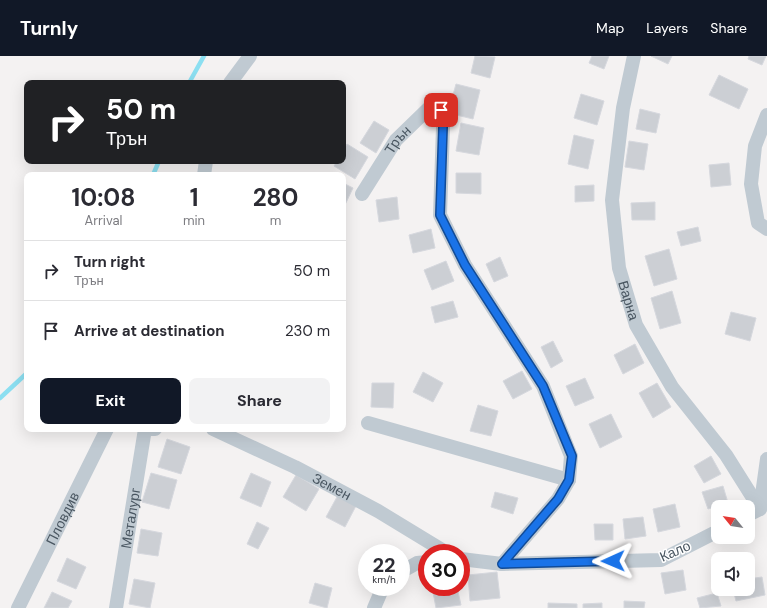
<!DOCTYPE html>
<meta charset="utf-8">
<style>
:root{--surface:#fff;--page:#f2f2f3;--text:#2b2b33;--muted:#7c7c81;--line:#e1e1e2;--accent:#111827}
body{margin:0;font-family:"DM Sans",sans-serif;background:var(--page);color:var(--text);height:100vh;display:flex;flex-direction:column;font-size:15px;white-space:nowrap}
*{box-sizing:border-box;margin:0}
p{font-size:13px;color:var(--muted)}
.icon{flex:none;width:22px;height:22px;fill:none;stroke:currentColor;stroke-width:2;stroke-linecap:round;stroke-linejoin:round}
.map{position:relative;flex:1;overflow:hidden}
.sheet{position:absolute;left:24px;top:116px;width:322px;height:260px;display:flex;flex-direction:column;background:var(--surface);border-radius:8px;box-shadow:0 4px 16px #0002}
.sheet>*{flex:none}
.banner{position:absolute;left:24px;top:24px;width:322px;height:84px;border-radius:8px;box-shadow:0 4px 16px #0002;background:#202124;color:#fff;overflow:hidden}
.needle{width:26px;rotate:300deg}
.tools{position:absolute;left:711px;top:444px;display:grid;gap:8px}
.tools a{display:grid;place-items:center;width:44px;height:44px;border-radius:8px;background:var(--surface);box-shadow:0 4px 16px #0002;font-size:20px}
.speed{position:absolute;left:358px;top:488px;display:flex;gap:8px;font-size:20px;font-weight:700;text-align:center}
.speed>*{display:grid;place-content:center;width:52px;height:52px;border-radius:50%;background:var(--surface);box-shadow:0 4px 16px #0002;line-height:1}
.speed small{font-size:10px;font-weight:400}
.speed .limit{border:6px solid #d22;background:#fff;color:#111}
.pin{position:absolute;display:grid;place-items:center;width:34px;height:34px;color:#fff;margin:-17px;border-radius:8px;box-shadow:0 2px 6px #0006}
.me{position:absolute;width:44px;margin:-22px;rotate:269deg;stroke-linejoin:round;filter:drop-shadow(0 0 3px #0008)}
.turn{display:flex;align-items:center;gap:14px;height:84px;padding:0 16px;font-size:18px}
.turn .icon{width:52px;height:52px;stroke-width:2.5}
.turn b{display:block;font-size:28px;line-height:34px}
.eta{display:flex;justify-content:space-evenly;align-items:center;height:68px;text-align:center}
.eta b{font-size:24px;font-weight:700;line-height:28px}
.cta{display:flex;gap:8px;margin-top:auto;padding:8px 16px}
.cta a{flex:1;height:46px;border-radius:8px;background:var(--accent);color:#fff;font-size:16px;font-weight:700;line-height:46px;text-align:center}
.cta a+a{background:var(--page);color:var(--text)}
ul{padding:0;list-style:none}
li{display:flex;align-items:center;gap:12px;height:60px;padding:0 16px;border-top:1px solid var(--line)}
li div{flex:1}
li b{display:block;font-size:15px}
li em{font-style:normal}
header{display:flex;align-items:center;gap:24px;box-sizing:border-box;height:56px;padding:0 20px;background:var(--accent);color:#fff}
header strong{font-size:19px}
nav{display:flex;gap:22px;margin-inline-start:auto;font-size:14px}
.map>svg:first-child{display:block}
</style>
<header>
<strong>Turnly</strong>
<nav><a>Map</a><a>Layers</a><a>Share</a></nav>
</header>
<div class="map">
<svg width="767" height="552" viewBox="0 0 767 552">
<rect width="100%" height="100%" fill="#f4f2f2"/>
<g fill="none" stroke-linecap="round" stroke-linejoin="round">
<g stroke="#8cdff1" stroke-width="4.5">
<polyline points="189,27 204,0"/>
<polyline points="153,119 159,105"/>
<polyline points="0,342 27,317"/>
</g>
</g>
<g fill="#cccfd4" stroke="#d6d8de">
<polygon points="475,0 495,1 490,22 471,17"/>
<polygon points="592,0 609,0 604,13 589,7"/>
<polygon points="651,0 672,0 668,8"/>
<polygon points="749,0 766,0 762,9 748,3"/>
<polygon points="719,19 748,33 739,53 709,39"/>
<polygon points="456,28 480,34 473,63 448,57"/>
<polygon points="581,38 604,45 597,69 574,62"/>
<polygon points="640,53 660,58 656,77 636,73"/>
<polygon points="374,65 389,74 376,97 360,87"/>
<polygon points="461,67 484,72 479,99 456,95"/>
<polygon points="574,79 594,84 588,113 568,108"/>
<polygon points="629,85 648,88 644,114 625,111"/>
<polygon points="347,88 368,101 355,123 334,110 337,105 343,105 343,95"/>
<polygon points="729,107 731,129 711,131 709,109"/>
<polygon points="456,117 481,117 481,138 456,137"/>
<polygon points="343,127 353,132 343,153"/>
<polygon points="594,129 594,145 575,146 575,130"/>
<polygon points="397,141 399,163 379,166 376,144"/>
<polygon points="655,146 655,164 632,164 631,147"/>
<polygon points="698,171 701,185 681,190 677,176"/>
<polygon points="431,173 435,192 413,197 409,179"/>
<polygon points="669,193 677,223 654,230 645,200"/>
<polygon points="500,201 508,220 494,226 486,208"/>
<polygon points="446,205 454,225 432,234 424,214"/>
<polygon points="672,235 681,267 660,273 651,242"/>
<polygon points="453,245 458,261 435,267 431,251"/>
<polygon points="731,256 756,262 750,285 725,278"/>
<polygon points="553,285 563,305 551,312 541,291"/>
<polygon points="635,288 644,307 623,318 614,299"/>
<polygon points="522,315 532,333 513,343 503,325"/>
<polygon points="423,316 443,327 433,346 413,336"/>
<polygon points="585,322 594,342 575,350 566,330"/>
<polygon points="372,327 394,327 393,352 371,351"/>
<polygon points="657,327 671,351 653,362 639,337"/>
<polygon points="478,349 498,355 491,380 470,375"/>
<polygon points="611,358 622,381 600,392 589,368"/>
<polygon points="167,383 190,391 181,418 158,411"/>
<polygon points="711,400 721,418 704,427 694,410"/>
<polygon points="151,417 177,424 169,453 142,446"/>
<polygon points="251,417 271,426 261,451 240,442"/>
<polygon points="296,419 319,433 306,455 283,441"/>
<polygon points="723,430 728,447 708,453 702,436"/>
<polygon points="495,436 518,442 513,458 491,451"/>
<polygon points="338,439 357,448 345,471 326,461"/>
<polygon points="675,448 680,471 658,476 653,453"/>
<polygon points="643,461 646,480 625,483 623,463"/>
<polygon points="257,466 269,472 258,493 247,488"/>
<polygon points="594,468 613,468 613,484 595,484"/>
<polygon points="141,473 162,477 158,500 137,497"/>
<polygon points="67,502 86,511 76,533 57,525"/>
<polygon points="683,514 686,534 665,538 661,517"/>
<polygon points="497,516 500,542 470,545 468,519"/>
<polygon points="762,521 765,539 736,545 733,533 748,533 748,523"/>
<polygon points="134,523 155,527 150,552 129,548"/>
<polygon points="315,527 332,532 327,552 309,547"/>
<polygon points="432,531 457,531 461,549 436,552"/>
<polygon points="52,536 72,545 68,552 44,552"/>
<polygon points="717,537 721,550 700,552 697,542"/>
<polygon points="624,545 645,546 644,552 624,552"/>
<polygon points="548,547 577,548 577,552 548,552"/>
<polygon points="602,547 602,552 583,552 583,548"/>
</g>
<g fill="none" stroke-linecap="round" stroke-linejoin="round">
<g stroke="#c0cad2" stroke-width="14">
<path id="s1" d="M634 0 623 52 612 144 619 212 636 269 672 331 726 399 760 453"/>
<polyline points="230,27 250,0"/>
<polyline points="767,59 755,90 751,128 758,167 767,173"/>
<polyline points="204,119 206,105"/>
<path id="s2" d="M362 138 396 84 430 51 441 54 443 71 440 159 465 209 543 330 571 400 569 424 558 443 502 508"/>
<polyline points="368,367 569,424"/>
<path id="s3" d="M213 373 295 411 378 455 447 497"/>
<polyline points="748,459 760,453 767,403"/>
<polyline points="461,503 502,508 661,504 718,475"/>
<polyline points="401,516 417,507 427,506"/>
<path id="s4" d="M18 552 107 373"/>
<path id="s5" d="M116 552 145 373H155"/>
<polyline points="374,552 383,531"/>
</g>
</g>
<g fill="none" stroke-linecap="round" stroke-linejoin="round">
<g stroke="#114b97" stroke-width="10">
<polyline id="route" points="441,54 443,71 440,159 465,209 543,330 572,400 569,424 558,443 502,508 613,505"/>
</g>
<use href="#route" stroke="#1a73e8" stroke-width="7"/>
</g>
<g text-anchor="middle" stroke-width="3" stroke-linejoin="round" paint-order="stroke">
<g font-size="14" fill="#495661" stroke="#fff">
<text dy="5" stroke="none"><textPath href="#s2" startOffset="65">Трън</textPath></text>
<text dy="5" stroke="none"><textPath href="#s1" startOffset="248">Варна</textPath></text>
<text dy="5" stroke="none"><textPath href="#s3" startOffset="132">Земен</textPath></text>
<text dy="5" stroke="none"><textPath href="#s4" startOffset="100">Пловдив</textPath></text>
<text dy="5" stroke="none"><textPath href="#s5" startOffset="91">Металург</textPath></text>
<text transform="translate(675 495) rotate(-24)" y="5">Кало</text>
</g>
</g>
</svg>
<div class="tools">
<a><svg class="needle" viewBox="-14 -14 28 28"><path d="M0-13l5 13h-10z" fill="#e53935"/><path d="M0 13l5-13h-10z" fill="#7c7c81"/></svg></a>
<a><svg class="icon" aria-label="sound" viewBox="0 0 24 24"><path d="M4 9h4l5-4v14l-5-4H4zM17 9q2 3 0 6"/></svg></a>
</div>
<div class="speed"><div>22<small>km/h</small></div><div class="limit">30</div></div>
<div class="pin" style="left:441px;top:54px;background:#d93025"><svg class="icon" aria-label="arrive" viewBox="0 0 24 24"><path d="M6 21V4h12l-3 4 3 4H6"/></svg></div>
<svg class="me" style="left:613px;top:505px" viewBox="-20 -20 40 40"><path d="M0-17L14 15 0 8-14 15z" fill="#1a73e8" stroke="#fff" stroke-width="4"/></svg>
<div class="banner">
<div class="turn"><svg class="icon" aria-label="right" viewBox="0 0 24 24"><path d="M7 20v-9h11M14 6l5 5-5 5"/></svg><div><b>50 m</b>Трън</div></div>
</div>
<section class="sheet">
<div class="eta">
<div><b>10:08</b><p>Arrival</p></div>
<div><b>1</b><p>min</p></div>
<div><b>280</b><p>m</p></div>
</div>
<ul>
<li><svg class="icon" aria-label="right" viewBox="0 0 24 24"><path d="M7 20v-9h11M14 6l5 5-5 5"/></svg><div><b>Turn right</b><p>Трън</p></div><em>50 m</em></li>
<li><svg class="icon" aria-label="arrive" viewBox="0 0 24 24"><path d="M6 21V4h12l-3 4 3 4H6"/></svg><div><b>Arrive at destination</b></div><em>230 m</em></li>
</ul>
<div class="cta"><a>Exit</a><a>Share</a></div>
</section>
</div>
